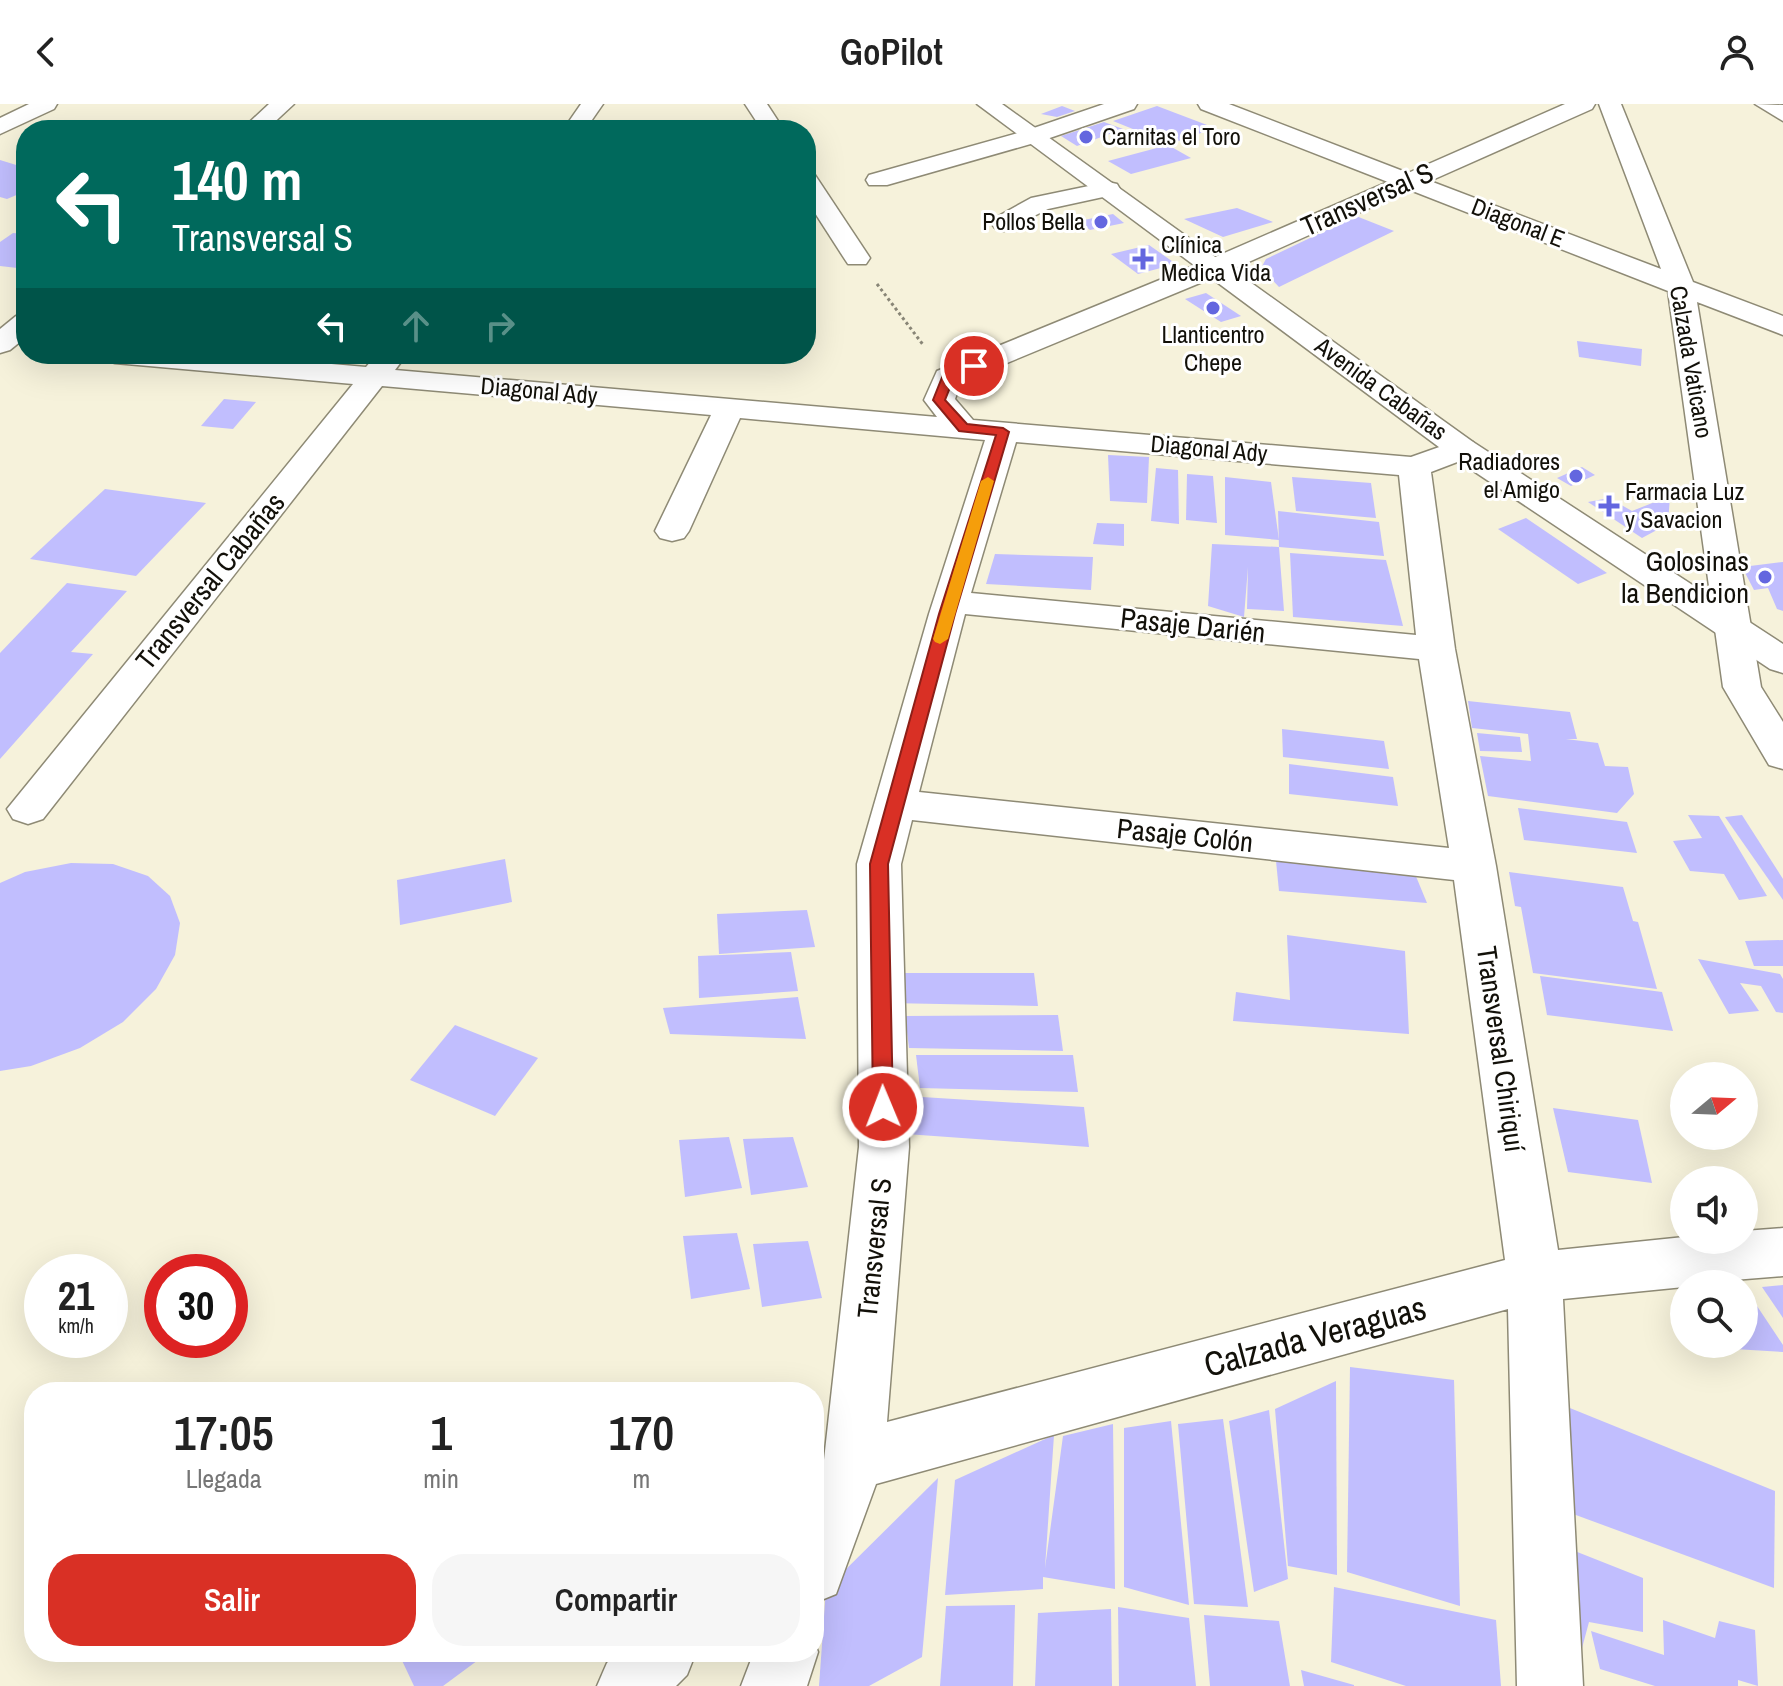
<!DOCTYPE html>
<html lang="es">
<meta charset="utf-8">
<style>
:root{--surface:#fff;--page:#f6f6f6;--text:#222;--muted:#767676;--accent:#d93025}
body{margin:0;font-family:"Archivo Narrow",sans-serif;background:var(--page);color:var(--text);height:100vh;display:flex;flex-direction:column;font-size:30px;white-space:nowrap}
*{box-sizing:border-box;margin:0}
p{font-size:26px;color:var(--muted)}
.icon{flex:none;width:44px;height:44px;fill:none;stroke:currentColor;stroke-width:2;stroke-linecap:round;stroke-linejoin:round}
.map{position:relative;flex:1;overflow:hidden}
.drawer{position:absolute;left:24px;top:1278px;width:800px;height:280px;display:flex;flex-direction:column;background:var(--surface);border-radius:32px;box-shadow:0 8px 32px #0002}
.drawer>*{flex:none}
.banner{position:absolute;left:16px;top:16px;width:800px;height:244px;border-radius:32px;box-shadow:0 8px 32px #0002;background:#00695c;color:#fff;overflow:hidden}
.needle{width:52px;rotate:71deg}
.buttons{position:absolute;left:1670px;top:958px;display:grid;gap:16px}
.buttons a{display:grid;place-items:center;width:88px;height:88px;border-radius:50%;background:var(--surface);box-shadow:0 8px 32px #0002;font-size:40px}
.speed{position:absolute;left:24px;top:1150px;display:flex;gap:16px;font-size:40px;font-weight:700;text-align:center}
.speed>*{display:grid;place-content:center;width:104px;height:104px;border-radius:50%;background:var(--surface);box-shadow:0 8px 32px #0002;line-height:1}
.speed small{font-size:20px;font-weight:400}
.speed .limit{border:12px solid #d22;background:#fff;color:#111}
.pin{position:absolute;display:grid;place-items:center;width:68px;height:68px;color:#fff;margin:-34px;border:4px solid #fff;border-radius:50%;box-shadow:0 2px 8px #0007}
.me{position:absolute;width:88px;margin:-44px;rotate:359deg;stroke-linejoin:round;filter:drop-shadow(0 0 6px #0008)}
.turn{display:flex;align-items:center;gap:28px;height:168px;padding:0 24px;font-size:36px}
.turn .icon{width:104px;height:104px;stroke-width:2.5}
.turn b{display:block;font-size:56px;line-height:68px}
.lanes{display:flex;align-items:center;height:76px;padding:0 24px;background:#0003;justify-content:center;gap:40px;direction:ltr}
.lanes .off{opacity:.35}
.eta{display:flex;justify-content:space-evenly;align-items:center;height:136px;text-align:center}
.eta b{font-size:48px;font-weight:600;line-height:56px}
.action{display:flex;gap:16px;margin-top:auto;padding:16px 24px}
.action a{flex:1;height:92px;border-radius:32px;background:var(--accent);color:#fff;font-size:32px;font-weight:600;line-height:92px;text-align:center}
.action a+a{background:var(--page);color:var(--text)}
header{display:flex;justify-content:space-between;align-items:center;height:104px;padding:0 24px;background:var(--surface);font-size:36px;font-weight:600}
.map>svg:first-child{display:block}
</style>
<header><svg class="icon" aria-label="back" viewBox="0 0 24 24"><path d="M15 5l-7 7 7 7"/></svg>GoPilot<svg class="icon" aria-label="person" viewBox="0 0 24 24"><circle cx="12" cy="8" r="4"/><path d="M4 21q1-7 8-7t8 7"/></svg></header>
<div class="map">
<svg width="1783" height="1582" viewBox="0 0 1783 1582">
<rect width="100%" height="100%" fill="#f6f2db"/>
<g fill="#c1befe">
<polygon points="1062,2 1075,7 1057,13 1041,10"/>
<polygon points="1157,2 1215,24 1170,40 1113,17"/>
<polygon points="1104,18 1123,25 1077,42 1061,32"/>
<polygon points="1168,41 1191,54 1131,70 1108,57"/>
<polygon points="0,56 26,64 26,87 7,95 0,93"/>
<polygon points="1237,104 1273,118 1223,133 1184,115"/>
<polygon points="1113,110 1124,119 1090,126 1079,117"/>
<polygon points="1356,112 1394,127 1279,183 1261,164 1266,155"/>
<polygon points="13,129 26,130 26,165 0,162 0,138"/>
<polygon points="1149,141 1176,160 1138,170 1111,150"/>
<polygon points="1206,189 1241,212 1221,218 1185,195"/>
<polygon points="1577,237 1642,245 1641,262 1579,253"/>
<polygon points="224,295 256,298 233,325 201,322"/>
<polygon points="1108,351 1149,353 1147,399 1110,397"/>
<polygon points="1582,363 1595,371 1571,382 1557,374"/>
<polygon points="1156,364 1178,366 1179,420 1151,417"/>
<polygon points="1187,370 1213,372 1217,419 1186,416"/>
<polygon points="1225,373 1271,378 1279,436 1225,431"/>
<polygon points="1292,373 1371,379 1376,414 1296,407"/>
<polygon points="105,385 206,399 136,472 30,455"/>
<polygon points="1670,392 1668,420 1642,434 1588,398 1609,394 1632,407"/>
<polygon points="1278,407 1379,418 1384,452 1279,443"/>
<polygon points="1526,414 1607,469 1578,480 1498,425"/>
<polygon points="1097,419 1124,420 1124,442 1093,440"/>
<polygon points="1212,440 1279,443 1284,507 1247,505 1248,463 1244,513 1208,502"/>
<polygon points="1290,449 1386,456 1403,522 1293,513"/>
<polygon points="995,450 1093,453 1091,486 986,480"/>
<polygon points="1783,458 1783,507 1777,505 1768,484 1754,486 1742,463"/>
<polygon points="67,479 127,487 71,548 93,550 0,655 0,549"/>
<polygon points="1468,597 1570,608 1577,635 1566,635 1598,639 1605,662 1628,663 1634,690 1617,709 1488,692 1480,652 1531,657 1528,630 1472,624"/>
<polygon points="1282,625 1384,637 1389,665 1283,653"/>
<polygon points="1477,629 1520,633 1522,648 1480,647"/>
<polygon points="1289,660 1393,673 1398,702 1289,690"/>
<polygon points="1518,704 1627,718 1637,749 1524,736"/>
<polygon points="1688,711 1719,712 1767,792 1739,796 1724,770 1690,767 1673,737 1702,734"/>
<polygon points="1742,711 1783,775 1783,796 1725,713"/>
<polygon points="505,755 512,798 400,821 397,776"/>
<polygon points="1276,757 1415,770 1427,799 1279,787"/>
<polygon points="71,759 113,760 148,772 170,792 180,819 175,851 156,885 123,918 80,944 31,962 0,967 0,779 25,768"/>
<polygon points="1509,768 1623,783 1633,817 1638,818 1657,885 1533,869 1521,803 1515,802"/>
<polygon points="807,806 815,843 719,850 717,810"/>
<polygon points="1287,831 1405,847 1409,930 1233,917 1236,888 1290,896"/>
<polygon points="1783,836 1783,862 1754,862 1745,837"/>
<polygon points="791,848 798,887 699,894 698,852"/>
<polygon points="1698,855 1780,870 1783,875 1783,909 1776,908 1761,882 1740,879 1759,907 1729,910"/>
<polygon points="885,869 1034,869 1038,902 888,899"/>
<polygon points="1540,872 1662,888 1673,927 1547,911"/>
<polygon points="798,893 806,935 670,930 663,904"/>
<polygon points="1058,911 1063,947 909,944 905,912"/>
<polygon points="455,921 538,954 495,1012 410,976"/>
<polygon points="916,951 1073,951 1078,988 920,984"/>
<polygon points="906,992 1084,1003 1089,1043 906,1030"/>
<polygon points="1553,1004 1638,1016 1652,1079 1568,1068"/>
<polygon points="729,1033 742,1084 685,1093 679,1036"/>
<polygon points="793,1033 808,1083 751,1091 743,1035"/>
<polygon points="737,1129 750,1185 691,1195 683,1132"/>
<polygon points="808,1137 822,1194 762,1203 753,1140"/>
<polygon points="1783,1181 1783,1214 1762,1183"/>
<polygon points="1749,1190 1783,1241 1783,1248 1734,1245 1731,1240 1744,1240 1744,1191"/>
<polygon points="1350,1263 1454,1276 1460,1502 1347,1468"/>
<polygon points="1336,1277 1337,1471 1288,1462 1275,1305"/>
<polygon points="1555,1298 1775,1387 1774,1484 1546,1400"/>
<polygon points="1269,1306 1288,1475 1254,1488 1229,1317"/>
<polygon points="1223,1315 1248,1503 1194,1500 1178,1320"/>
<polygon points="1171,1317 1189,1501 1124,1483 1124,1324"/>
<polygon points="1113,1320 1115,1485 1043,1473 1043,1485 945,1491 955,1376 1054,1331 1045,1464 1063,1332"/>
<polygon points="938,1374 922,1553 869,1582 819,1582 826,1485"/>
<polygon points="1552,1438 1643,1474 1643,1528 1589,1518 1582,1544 1553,1528"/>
<polygon points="1334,1483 1496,1516 1501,1582 1406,1582 1331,1558"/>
<polygon points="1015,1501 1013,1582 940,1582 946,1502"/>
<polygon points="1118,1503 1189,1514 1196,1582 1119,1582"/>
<polygon points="1111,1505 1112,1582 1035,1582 1038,1509"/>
<polygon points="1204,1511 1279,1517 1290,1582 1210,1582"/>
<polygon points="1663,1516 1715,1534 1719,1517 1755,1526 1758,1582 1738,1576 1738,1582 1655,1582 1600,1565 1591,1527 1664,1551"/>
<polygon points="398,1548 489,1548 443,1582 414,1582"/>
<polygon points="1301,1566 1354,1581 1354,1582 1304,1582"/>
</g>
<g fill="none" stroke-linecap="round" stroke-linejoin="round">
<g stroke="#8e8a75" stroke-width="3">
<g id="street">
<polygon points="29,0 57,0 54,5 0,30 0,14"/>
<polygon points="269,0 294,0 266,26 241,26"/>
<polygon points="581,0 603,0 585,26 563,26"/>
<polygon points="745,0 767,0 784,26 762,26"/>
<polygon points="1104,0 1137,0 1134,5 1041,37 887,81 869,81 866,76 869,71 1025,27"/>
<path d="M1198 0H1229L1408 69 1565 0H1595L1592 5 1430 77 1661 165 1599 0H1621L1693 178 1783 212V231L1697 198 1761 583 1783 618V665L1769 661 1723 583 1668 187 1410 86 1224 169 961 278 955 295 973 316 1411 353 1462 335 1473 338 1478 345 1473 352 1431 368 1455 545 1496 762 1558 1146 1684 1133V1136H1744V1127L1783 1124V1172L1684 1180V1183L1563 1195 1583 1582H1517L1508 1205 876 1380 836 1490 814 1499V1384L824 1356 859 1043 857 760 929 510 985 336 740 314 689 427 684 434 672 437 660 434 655 427 711 311 382 282 43 715 28 720 13 715 7 705 353 280 115 259 105 256 100 250H215L366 263 377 250H401L404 254 395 266 937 313 924 296 937 267 1206 157 1388 78 1201 5ZM1016 338 1399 371 1416 531 971 489ZM965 510 1419 555 1449 744 919 688ZM912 716 1454 776 1505 1156 887 1318 909 1043 901 760Z"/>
<polygon points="1755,0 1783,1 1783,17"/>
<polygon points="806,69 815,71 870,154 866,160 848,160 844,154 806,95"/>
<polygon points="1108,78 1117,80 1120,85 1117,90 1048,105 1004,127 995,124 991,119 995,114 1031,94"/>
<polygon points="26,210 26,233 10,246 0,249 0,225 16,212"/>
<polygon points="814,1537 818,1548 807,1582 741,1582 754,1548 814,1548"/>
<polygon points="618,1548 696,1548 687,1571 676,1582 597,1582 607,1559"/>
</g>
</g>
<g stroke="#8e8a75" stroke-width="3">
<polygon id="secondary" points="977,0 1002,0 1473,338 1783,540 1783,569 1770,565 1451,352"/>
</g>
<polyline stroke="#888576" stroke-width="3" stroke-dasharray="3 3" stroke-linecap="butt" points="877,180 924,242"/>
<use href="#street" fill="#fff" fill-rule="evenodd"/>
<use href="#secondary" fill="#fff" fill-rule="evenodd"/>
</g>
<polygon fill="#d93025" stroke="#8d1f18" stroke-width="2" points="970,260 980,262 953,276 945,296 967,320 1003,324 1009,328 955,510 888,760 893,1003 890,1009 883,1012 876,1009 873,1003 870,760 939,510 996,331 959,327 933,296 943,271"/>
<polygon fill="#f59e0b" points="988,373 994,377 948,535 940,540 935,538 933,535 981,377"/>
<g fill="#6366df" stroke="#fff" stroke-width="3">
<circle cx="1086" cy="33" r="8"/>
<circle cx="1101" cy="118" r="8"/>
<path d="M1139 143h8v8h8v8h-8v8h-8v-8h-8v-8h8z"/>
<circle cx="1213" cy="204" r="8"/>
<circle cx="1576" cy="372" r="8"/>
<path d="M1605 390h8v8h8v8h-8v8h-8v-8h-8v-8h8z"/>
<circle cx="1765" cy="473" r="8"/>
</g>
<g text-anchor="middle" stroke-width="6" stroke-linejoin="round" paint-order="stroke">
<g font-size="24" fill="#121009" stroke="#fff" text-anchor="start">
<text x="1102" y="41">Carnitas el Toro</text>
<text x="1085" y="126" text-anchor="end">Pollos Bella</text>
<text x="1161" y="149">Clínica<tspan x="1161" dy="28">Medica Vida</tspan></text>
<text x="1213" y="239" text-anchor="middle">Llanticentro<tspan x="1213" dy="28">Chepe</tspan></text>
<text x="1560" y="366" text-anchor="end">Radiadores<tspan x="1560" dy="28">el Amigo</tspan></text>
<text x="1625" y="396">Farmacia Luz<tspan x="1625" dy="28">y Savacion</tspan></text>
</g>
<g font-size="24" fill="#121009" stroke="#fff">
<text transform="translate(1518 119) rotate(21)" y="8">Diagonal E</text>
<text transform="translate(1691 258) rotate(80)" y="8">Calzada Vaticano</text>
<text transform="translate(1381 285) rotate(36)" y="8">Avenida Cabañas</text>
<text transform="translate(539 287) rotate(5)" y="8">Diagonal Ady</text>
<text transform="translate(1209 345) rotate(5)" y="8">Diagonal Ady</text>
</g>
<g font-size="28" fill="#121009" stroke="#fff">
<text transform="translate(1367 95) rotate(-24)" y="10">Transversal S</text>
<text transform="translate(210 477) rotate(-51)" y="10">Transversal Cabañas</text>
<text transform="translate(1193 521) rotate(6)" y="10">Pasaje Darién</text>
<text transform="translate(1185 731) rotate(6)" y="10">Pasaje Colón</text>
<text transform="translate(1501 945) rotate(82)" y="10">Transversal Chiriquí</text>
<text transform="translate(874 1144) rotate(-84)" y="10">Transversal S</text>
</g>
<g font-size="28" fill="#121009" stroke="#fff" text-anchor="end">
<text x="1749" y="467">Golosinas<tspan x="1749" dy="32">la Bendicion</tspan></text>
</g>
<g font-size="34" fill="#121009" stroke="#fff">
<text transform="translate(1315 1232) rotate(-15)" y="12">Calzada Veraguas</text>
</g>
</g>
</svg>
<div class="buttons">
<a><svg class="needle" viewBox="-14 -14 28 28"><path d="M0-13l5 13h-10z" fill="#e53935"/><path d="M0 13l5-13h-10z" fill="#767676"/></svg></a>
<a><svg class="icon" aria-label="sound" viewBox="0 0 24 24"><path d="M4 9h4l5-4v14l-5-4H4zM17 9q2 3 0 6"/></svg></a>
<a><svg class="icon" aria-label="search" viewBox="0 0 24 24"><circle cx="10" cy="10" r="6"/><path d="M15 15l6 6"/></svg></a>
</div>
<div class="speed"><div>21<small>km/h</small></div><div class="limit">30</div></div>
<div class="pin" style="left:974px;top:262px;background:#d93025"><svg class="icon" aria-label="arrive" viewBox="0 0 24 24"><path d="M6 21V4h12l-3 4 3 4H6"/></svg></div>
<svg class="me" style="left:883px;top:1003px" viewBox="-20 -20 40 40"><circle r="17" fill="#d93025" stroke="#fff" stroke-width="3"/><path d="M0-11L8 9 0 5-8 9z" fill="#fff"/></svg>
<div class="banner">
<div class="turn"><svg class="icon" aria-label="left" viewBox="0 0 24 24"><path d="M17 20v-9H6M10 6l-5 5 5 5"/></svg><div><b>140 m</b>Transversal S</div></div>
<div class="lanes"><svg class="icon" aria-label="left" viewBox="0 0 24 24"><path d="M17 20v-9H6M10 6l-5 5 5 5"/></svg><svg class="icon off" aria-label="ahead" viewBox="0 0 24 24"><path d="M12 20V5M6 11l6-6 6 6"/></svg><svg class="icon off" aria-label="right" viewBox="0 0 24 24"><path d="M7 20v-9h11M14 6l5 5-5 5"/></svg></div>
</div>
<section class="drawer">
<div class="eta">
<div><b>17:05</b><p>Llegada</p></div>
<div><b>1</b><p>min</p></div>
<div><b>170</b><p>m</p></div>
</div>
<div class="action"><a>Salir</a><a>Compartir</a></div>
</section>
</div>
